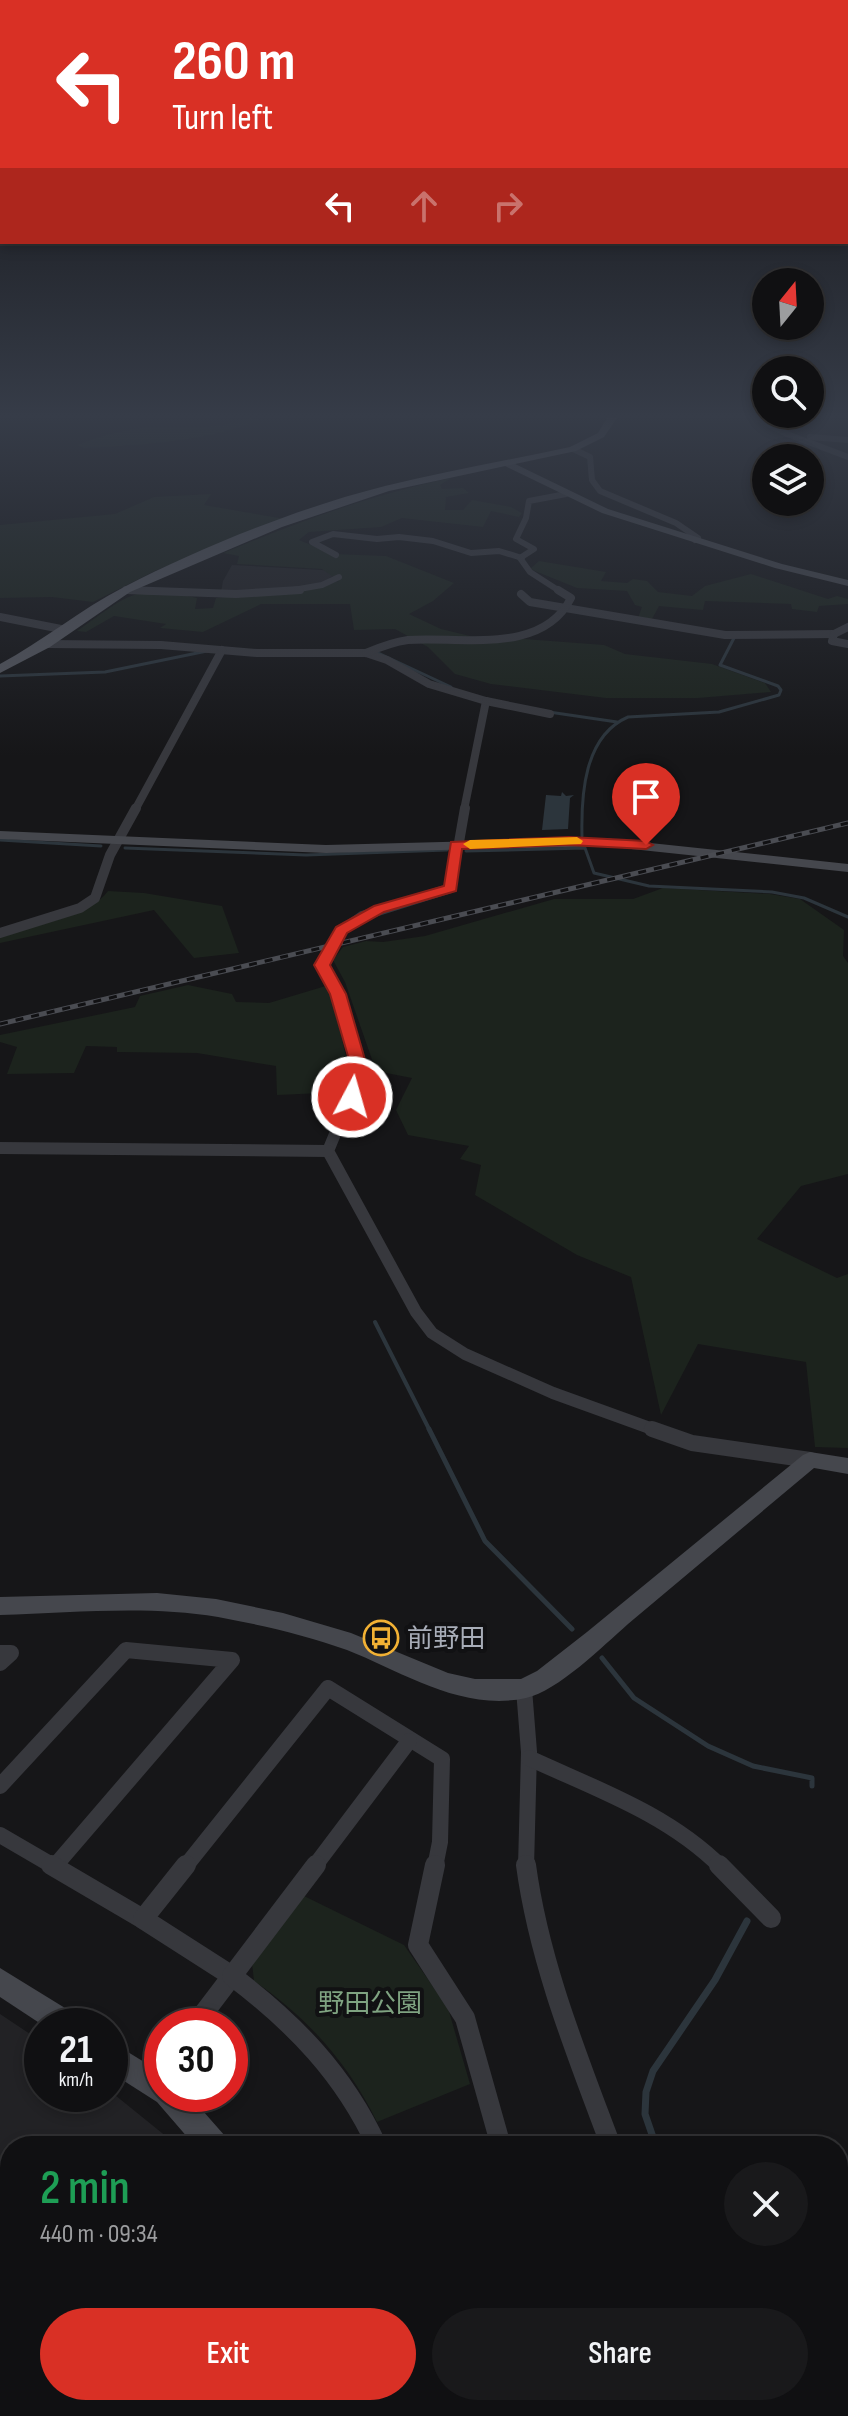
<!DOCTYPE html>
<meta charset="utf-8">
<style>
:root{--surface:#101012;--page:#19191b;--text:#f1f3f6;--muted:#9c9d9f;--line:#303032;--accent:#d93025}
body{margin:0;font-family:"Sofia Sans Condensed","Noto Sans JP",sans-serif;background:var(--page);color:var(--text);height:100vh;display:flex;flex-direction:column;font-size:30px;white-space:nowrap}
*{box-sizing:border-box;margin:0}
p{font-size:26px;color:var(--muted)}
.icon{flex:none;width:44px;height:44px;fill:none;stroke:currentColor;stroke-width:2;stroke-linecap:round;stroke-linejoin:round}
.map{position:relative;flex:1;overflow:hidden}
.details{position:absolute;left:0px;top:2136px;width:848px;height:280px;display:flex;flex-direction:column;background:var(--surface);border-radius:32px 32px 0 0;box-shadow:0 4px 12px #0003,0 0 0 2px var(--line)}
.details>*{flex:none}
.hud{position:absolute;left:0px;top:0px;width:848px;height:244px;box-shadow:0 4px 12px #0003,0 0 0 2px var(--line);background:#d93025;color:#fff;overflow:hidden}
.needle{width:52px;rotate:18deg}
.fabs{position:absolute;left:752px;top:268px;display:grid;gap:16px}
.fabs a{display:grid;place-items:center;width:72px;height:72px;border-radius:50%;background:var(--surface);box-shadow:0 4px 12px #0003,0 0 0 2px var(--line);font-size:40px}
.speed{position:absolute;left:24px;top:2008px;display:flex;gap:16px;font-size:40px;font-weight:700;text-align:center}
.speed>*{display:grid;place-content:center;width:104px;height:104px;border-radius:50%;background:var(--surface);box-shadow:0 4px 12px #0003,0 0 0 2px var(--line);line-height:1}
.speed small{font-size:20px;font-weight:400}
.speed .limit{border:12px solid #d22;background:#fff;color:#111}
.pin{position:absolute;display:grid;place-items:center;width:68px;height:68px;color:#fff;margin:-82px -34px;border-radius:50% 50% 50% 0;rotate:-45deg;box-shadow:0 0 8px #0007}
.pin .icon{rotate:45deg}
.me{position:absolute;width:88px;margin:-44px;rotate:6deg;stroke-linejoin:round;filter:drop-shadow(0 0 6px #0008)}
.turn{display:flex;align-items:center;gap:28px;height:168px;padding:0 40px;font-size:36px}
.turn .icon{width:104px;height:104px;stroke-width:2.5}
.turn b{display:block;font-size:56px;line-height:68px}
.lanes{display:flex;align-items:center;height:76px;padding:0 40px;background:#0003;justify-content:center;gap:40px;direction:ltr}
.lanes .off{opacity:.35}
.round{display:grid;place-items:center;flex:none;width:84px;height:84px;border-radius:42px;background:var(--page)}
.headline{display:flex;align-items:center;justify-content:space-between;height:136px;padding:0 40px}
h1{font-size:48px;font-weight:600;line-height:60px;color:#1e9e55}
.cta{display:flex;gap:16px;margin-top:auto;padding:16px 40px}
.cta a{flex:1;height:92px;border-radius:48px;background:var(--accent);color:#fff;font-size:32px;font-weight:600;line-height:92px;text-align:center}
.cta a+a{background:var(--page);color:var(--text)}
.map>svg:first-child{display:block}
</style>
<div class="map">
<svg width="848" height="2416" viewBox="0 0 848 2416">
<rect width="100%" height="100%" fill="#161618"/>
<g fill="#222225">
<polygon points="232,565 340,571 321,584 285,590 221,592 223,581"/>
<polygon points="0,2014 42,2042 42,2094 110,2094 110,2091 178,2146 10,2146 10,2406 220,2406 218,2416 0,2416"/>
</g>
<g fill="#1c231d">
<path d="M247 418 262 419C210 441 141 445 84 448L77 445C99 437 119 430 143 428 179 426 212 432 247 418Z"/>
<path d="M451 478 440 485 442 489 463 488 469 493 446 497 445 510H463L472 500 511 507 522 513 519 517 491 511 483 527 402 518 381 527 309 532 299 540 333 554 386 556 454 583 433 601 409 614 441 629 491 641 511 638 604 645 625 654 712 664 765 683 771 692 698 698H606L491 684 455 674 428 647 395 629 354 630 350 604H261L203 632 160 628 166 624 114 616 86 632 77 631C129 595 132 584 197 598L195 609 213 608 216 598 298 590 339 581 322 569 237 564 239 556 223 553C298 522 371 495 451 478Z"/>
<polygon points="211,494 204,505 285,519 157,570 93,602 52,597 0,598 0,525 115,514 154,497"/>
<polygon points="539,561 606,572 601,581 627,583 633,579 647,581 658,592 692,596 705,586 751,574 828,599 837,596 848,599 848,604 819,606 817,612 792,609 791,604 705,601 703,610 659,606 652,619 638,618 642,607 635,605 627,591 577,588 530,569"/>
<polygon points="663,888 770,894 800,899 844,930 843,956 848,963 848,1174 801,1186 757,1239 837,1278 848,1274 848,1448 815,1447 806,1362 698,1344 661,1415 631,1277 577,1255 475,1195 481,1165 460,1159 469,1146 408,1135 396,1110 412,1078 376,1071 345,982 333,960 343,947 366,941 383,942 425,936 554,899 633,899"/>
<path d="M108 891 144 893 222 906 239 953 194 958 154 910 0 943V935C29 927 91 916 108 891Z"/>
<polygon points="188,985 232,994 236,1002 269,1003 329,985 349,1069 345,1092 277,1095 276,1066 197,1053 117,1052 117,1047 86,1046 74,1073 7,1074 17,1047 0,1042 0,1035 135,1007 140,996"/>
<path d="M302 1895 404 1945 448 2008 470 2084 377 2122C349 2064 307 2017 254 1981L252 1963Z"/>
</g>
<polygon fill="#2c353c" points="562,792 566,796 574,795 570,798 568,829 542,830 546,795 561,796"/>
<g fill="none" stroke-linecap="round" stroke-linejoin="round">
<polyline stroke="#2c353c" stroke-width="2" points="753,418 778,432"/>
<g stroke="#2c353c" stroke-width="3">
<polyline points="376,652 451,687"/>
<polyline points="0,676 105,672 207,651"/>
<polyline points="549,712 617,722"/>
<path d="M582 836C581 795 584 736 628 717L719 712 779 695 781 690 778 686 720 665 734 638"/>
<polyline points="0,840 101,846"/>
<polyline points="125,848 306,855 447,850"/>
<polyline points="466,851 585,848 594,873 649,886 772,892 804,898 848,917"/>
</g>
<polyline stroke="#2c353c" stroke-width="4" points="375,1322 430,1431"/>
<g stroke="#2c353c" stroke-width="5">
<polyline points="429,1429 485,1541 572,1629"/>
<polyline points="602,1658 634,1698 708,1746 753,1766 812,1778 812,1786"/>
</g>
<g stroke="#2c353c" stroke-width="7">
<polyline points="656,2146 645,2114 646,2092 653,2071 715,1980 747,1921"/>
<polyline points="623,2416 626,2406"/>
</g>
<g stroke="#37383d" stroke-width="6">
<polyline points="757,418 787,434 848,457"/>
<polyline points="810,437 848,440"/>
<polyline points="573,449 590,457 592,480 600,491 676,523 698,538 695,540"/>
<polyline points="336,555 312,542 333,534 377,539 399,537 433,541 471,553 499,551 522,558"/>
<polyline points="126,590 156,592"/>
<polyline points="282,592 322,585 339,577"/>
<polyline points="561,592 530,572 520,558 534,549 516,539 526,518 529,501 566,494"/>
</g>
<g stroke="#37383d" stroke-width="8">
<polyline points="126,590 236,594 300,590"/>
<polyline points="521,594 530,602 725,635 834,634"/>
<polyline points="0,617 66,630"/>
<polyline points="848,627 834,634 832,641 848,644"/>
<polyline points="46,644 161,645 257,653 366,653 387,660 429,684 486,701 464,810"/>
<path d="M366 653C380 647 393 642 408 640 459 636 542 656 571 598L558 590"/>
<polyline points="486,701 550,714"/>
<polyline points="135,810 222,650"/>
</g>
<g stroke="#37383d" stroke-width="10">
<polyline points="0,933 80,908 95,898 110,855 136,808"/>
<path d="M356 1085C365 1053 338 994 322 965L342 930 362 916 451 888 465 808"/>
</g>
<g stroke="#37383d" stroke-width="12">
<polyline points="356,1083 328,1151 416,1312 432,1333 465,1354 553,1393 658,1431"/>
<polyline points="0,1148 328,1151"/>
</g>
<g stroke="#37383d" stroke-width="16">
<polyline points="652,1429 692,1443 810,1460"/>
<polyline points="0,1653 11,1653 0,1663"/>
<polyline points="524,1689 529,1752 526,1867"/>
<path d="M529 1758C596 1789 668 1814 721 1867"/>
<polyline points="0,1786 126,1650 232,1660 54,1867"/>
<polyline points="0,1835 55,1867"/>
<polyline points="185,1867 328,1688 442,1759 440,1842 435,1867"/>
<polyline points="314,1867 409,1741"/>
</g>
<g stroke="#37383d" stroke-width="20">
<polyline points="51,1865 143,1919"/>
<polyline points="186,1865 143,1919 232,1976 194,2026"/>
<path d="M316 1865 232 1976C294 2023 344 2074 377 2146"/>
<polyline points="435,1865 418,1945 465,2018 501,2146"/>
<path d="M526 1865C539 1962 577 2055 611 2146"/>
<polyline points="719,1865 771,1918"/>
<polyline points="405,2416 407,2406"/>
<polyline points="575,2416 579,2406"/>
<polyline points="636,2416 640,2406"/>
</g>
<g fill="#45474d" fill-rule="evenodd">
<polygon points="505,462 511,462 608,509 782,564 848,580 848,586 775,568 602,513 505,466"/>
<polygon points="0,831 326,845 603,838 848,864 848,872 603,846 326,853 0,839"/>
<path d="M810 1452 848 1458V1474L814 1468C752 1520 690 1572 628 1624 603 1646 558 1691 526 1698 462 1712 403 1672 347 1650 306 1635 261 1625 218 1617 147 1605 72 1613 0 1615V1597L157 1593 216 1599 283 1613 351 1633 448 1673 475 1679H521L537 1671 587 1632 803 1455Z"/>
<polygon points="0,1968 78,2016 82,2026 44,2026 0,1997"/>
<polygon points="110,2041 162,2073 162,2094 188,2094 225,2136 230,2146 195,2146 157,2102 110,2072"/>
<polygon points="235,2406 267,2406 264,2416 232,2416"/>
</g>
<path fill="#53555c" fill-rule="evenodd" d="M607 418H617L604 437 576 451 389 491 282 527 130 592 50 647 0 673V664C43 641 81 609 124 587 201 547 301 507 385 486 446 471 509 460 570 447L598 433Z"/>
<g stroke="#4a4c52" stroke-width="5">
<polyline id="rail" points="0,1024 848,823"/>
</g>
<use href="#rail" stroke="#111113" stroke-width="3" stroke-dasharray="8" stroke-linecap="butt"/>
</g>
<linearGradient id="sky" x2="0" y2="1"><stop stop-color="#0c0c0d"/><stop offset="0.55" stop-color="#363c48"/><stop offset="1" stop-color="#363c48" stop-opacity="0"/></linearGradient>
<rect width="848" height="756" fill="url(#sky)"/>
<polygon fill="#d93025" stroke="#8d1f18" stroke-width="2" points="569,837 646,841 653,845 646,849 569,845 462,849 456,891 384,912 347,933 330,965 346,994 368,1070 358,1101 346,1101 344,1097 352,1070 330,994 314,965 336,927 374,906 444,886 451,842"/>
<polygon fill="#f59e0b" points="577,837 583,841 581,844 470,849 463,844 470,840"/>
<defs>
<g id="bus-ring" transform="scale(1.8)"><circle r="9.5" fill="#111113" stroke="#f2b134" stroke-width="1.5"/><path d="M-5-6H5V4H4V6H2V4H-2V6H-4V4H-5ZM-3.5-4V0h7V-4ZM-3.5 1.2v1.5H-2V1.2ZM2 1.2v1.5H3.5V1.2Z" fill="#f2b134"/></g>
</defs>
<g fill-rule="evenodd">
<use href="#bus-ring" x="381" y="1638"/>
</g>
<g text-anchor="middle" stroke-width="8" stroke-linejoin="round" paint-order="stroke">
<g font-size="26" fill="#a8adb8" stroke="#111113" text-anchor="start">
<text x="407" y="1647">前野田</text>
</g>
<g font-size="26" fill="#7fa381" stroke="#111113">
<text x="370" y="2012">野田公園</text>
</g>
</g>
</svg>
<div class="fabs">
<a><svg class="needle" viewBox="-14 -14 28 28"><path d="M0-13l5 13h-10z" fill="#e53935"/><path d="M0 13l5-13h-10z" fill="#9c9d9f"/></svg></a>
<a><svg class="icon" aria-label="search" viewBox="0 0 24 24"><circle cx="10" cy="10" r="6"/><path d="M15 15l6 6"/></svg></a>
<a><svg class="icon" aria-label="layers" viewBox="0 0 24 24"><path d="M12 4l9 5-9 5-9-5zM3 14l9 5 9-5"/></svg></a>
</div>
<div class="speed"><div>21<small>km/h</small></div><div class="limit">30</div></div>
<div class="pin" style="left:646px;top:845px;background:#d93025"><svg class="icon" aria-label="arrive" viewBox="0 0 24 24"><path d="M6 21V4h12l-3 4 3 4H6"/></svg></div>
<svg class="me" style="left:352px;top:1097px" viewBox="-20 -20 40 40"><circle r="17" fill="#d93025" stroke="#fff" stroke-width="3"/><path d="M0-11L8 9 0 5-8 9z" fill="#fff"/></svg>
<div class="hud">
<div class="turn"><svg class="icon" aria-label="left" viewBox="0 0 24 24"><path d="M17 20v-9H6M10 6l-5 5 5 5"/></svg><div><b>260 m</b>Turn left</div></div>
<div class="lanes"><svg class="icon" aria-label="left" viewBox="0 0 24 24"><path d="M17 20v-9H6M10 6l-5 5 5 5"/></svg><svg class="icon off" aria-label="ahead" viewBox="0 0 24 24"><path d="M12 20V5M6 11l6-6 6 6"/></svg><svg class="icon off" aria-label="right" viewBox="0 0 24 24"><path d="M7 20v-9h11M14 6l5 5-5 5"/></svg></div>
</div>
<section class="details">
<div class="headline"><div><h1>2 min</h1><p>440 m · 09:34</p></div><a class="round"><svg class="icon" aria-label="close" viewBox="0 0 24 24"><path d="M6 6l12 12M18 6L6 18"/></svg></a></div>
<div class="cta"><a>Exit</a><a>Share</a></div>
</section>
</div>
